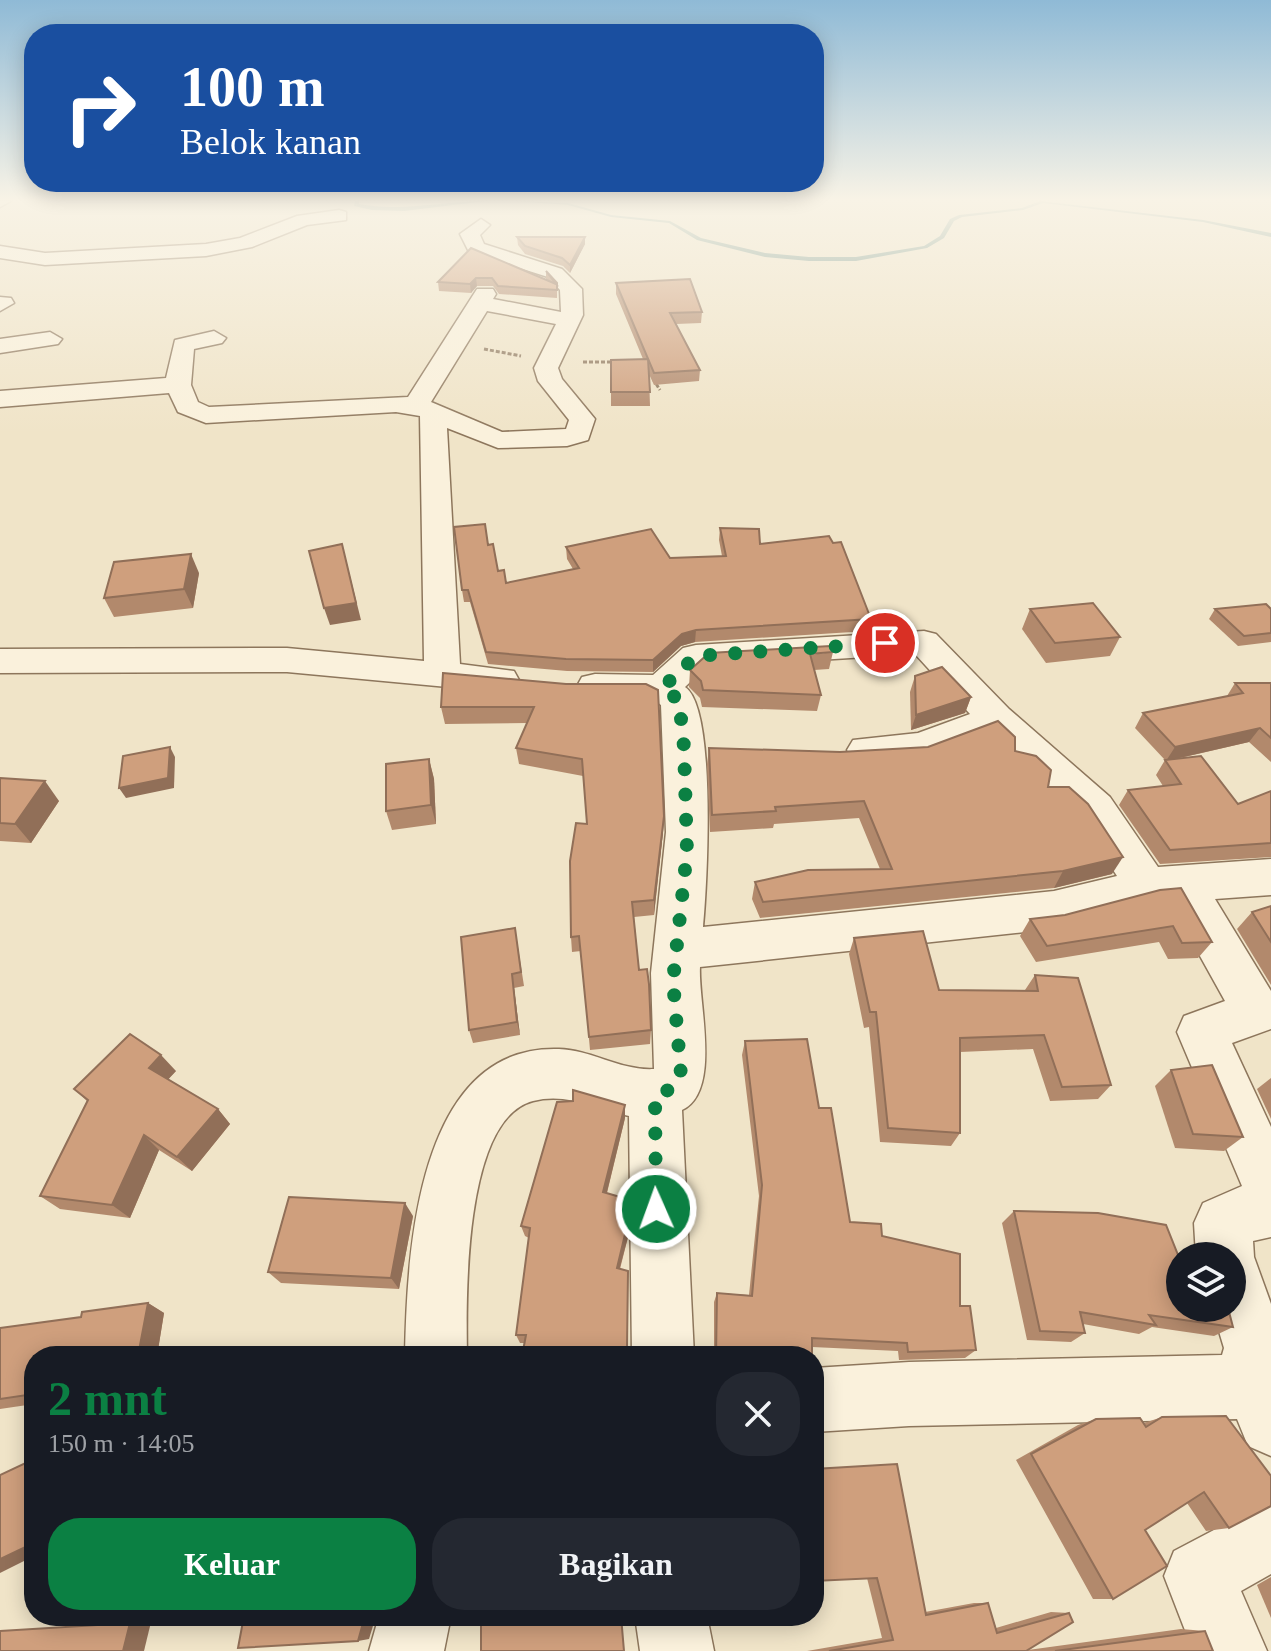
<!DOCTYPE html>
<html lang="id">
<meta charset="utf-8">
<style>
:root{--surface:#171b24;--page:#242831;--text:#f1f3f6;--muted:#9ea1a6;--accent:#0b8043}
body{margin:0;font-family:Georgia,serif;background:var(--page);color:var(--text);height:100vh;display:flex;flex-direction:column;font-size:30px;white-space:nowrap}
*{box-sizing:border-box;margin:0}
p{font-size:26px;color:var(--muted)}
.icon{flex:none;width:44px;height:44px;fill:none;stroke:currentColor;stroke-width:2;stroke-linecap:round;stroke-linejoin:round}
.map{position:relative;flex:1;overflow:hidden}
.side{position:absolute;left:24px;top:1346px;width:800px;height:280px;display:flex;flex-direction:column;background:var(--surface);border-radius:32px;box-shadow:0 4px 20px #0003}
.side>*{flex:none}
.banner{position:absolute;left:24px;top:24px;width:800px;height:168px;border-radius:32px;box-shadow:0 4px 20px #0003;background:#1a4fa0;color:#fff;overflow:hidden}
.controls{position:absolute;left:1166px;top:1242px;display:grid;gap:16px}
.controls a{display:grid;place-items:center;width:80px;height:80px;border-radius:50%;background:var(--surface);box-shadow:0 4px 20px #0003;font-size:40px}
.pin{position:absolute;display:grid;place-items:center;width:68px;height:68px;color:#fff;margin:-34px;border:4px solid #fff;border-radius:50%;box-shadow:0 2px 8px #0007}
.me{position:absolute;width:88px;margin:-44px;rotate:358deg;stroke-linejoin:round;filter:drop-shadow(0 0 6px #0008)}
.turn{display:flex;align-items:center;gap:28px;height:168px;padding:0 24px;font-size:36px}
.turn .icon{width:104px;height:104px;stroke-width:2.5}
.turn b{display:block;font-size:56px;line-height:68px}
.round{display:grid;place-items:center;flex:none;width:84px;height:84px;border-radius:32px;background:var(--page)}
.overview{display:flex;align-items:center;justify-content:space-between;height:136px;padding:0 24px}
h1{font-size:48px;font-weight:700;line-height:60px;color:var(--accent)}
.cta{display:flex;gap:16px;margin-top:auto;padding:16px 24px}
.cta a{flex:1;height:92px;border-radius:32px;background:var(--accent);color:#fff;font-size:32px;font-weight:700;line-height:92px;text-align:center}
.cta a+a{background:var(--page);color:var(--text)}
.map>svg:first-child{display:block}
</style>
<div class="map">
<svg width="1271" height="1651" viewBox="0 0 1271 1651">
<rect width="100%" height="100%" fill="#f0e4c8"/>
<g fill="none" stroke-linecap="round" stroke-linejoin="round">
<g fill="#6f938a" fill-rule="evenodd">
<path d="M355 201H359V204C402 212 443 201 486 201L404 211 372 210 354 206Z"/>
<polygon points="514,201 568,203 611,215 670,221 701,238 765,253 809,257 856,257 924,246 940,236 950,219 959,215 1022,208 1040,201 1203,220 1271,233 1271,237 1203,222 1043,203 1023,210 962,217 954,221 944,238 927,248 856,261 809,261 765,257 697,240 669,223 611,217 568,205"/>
</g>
<g stroke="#8d765c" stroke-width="3">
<g id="minor">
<polygon points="0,201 11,201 0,207"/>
<polygon points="339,210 346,212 346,220 307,225 252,247 206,256 45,265 0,258 0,246 45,253 206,244 240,238 297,216"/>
<path d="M481 219 490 225 480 235 484 244 562 269 582 289 583 315 558 368 562 379 595 419 588 440 567 446 498 448 447 428 460 664 514 671 519 680 514 689 501 692 287 672 0 673V649L287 648 424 661 420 416 396 412 206 423 178 412 169 393 0 407V391L166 378 175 340 214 331 226 338 222 343 194 349 191 385 198 402 209 407 408 397 477 289H493L496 294 493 299 561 312 560 290 548 277 469 252 460 234ZM487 311 556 324 534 368 538 381 569 420 566 429 502 432 431 402Z"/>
<polygon points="0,297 11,298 14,303 0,311"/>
<polygon points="50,332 62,339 58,344 0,353 0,339"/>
<path d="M924 631 936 634 1009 709 1110 797 1158 867 1271 859V895L1215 899 1271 991V1029L1232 1043 1271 1127V1237L1253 1241 1254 1257 1271 1304V1456L1248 1446 1237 1419 909 1426 814 1432V1368L909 1362 1222 1355 1224 1348 1212 1308H1232V1256H1196L1194 1223 1203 1203 1242 1186 1177 1032 1184 1016 1225 1001 1170 902 1147 904 1054 929 700 967C698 1003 722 1091 682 1110L694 1356H632L629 1116C597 1109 567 1092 533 1101 463 1119 466 1299 467 1356H405C407 1255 416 1044 559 1049 592 1050 621 1071 654 1069L651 973 666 832 661 705 654 700 582 695 577 686 582 677 595 674 653 675 683 648 696 645ZM915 654 970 714 918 733 853 740 847 750 853 760C900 774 948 752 991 735L1080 819 1117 876 1054 891 703 927C707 886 717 708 685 687L706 667Z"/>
<polygon points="1271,1500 1271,1574 1241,1591 1267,1651 1193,1651 1164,1576 1174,1551"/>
<polygon points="379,1616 451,1616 444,1651 369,1651"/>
<polygon points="635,1616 707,1616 714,1651 640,1651"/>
</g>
</g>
<g stroke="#8d765c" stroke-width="3" stroke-dasharray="4 2" stroke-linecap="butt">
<polyline points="484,349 521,356"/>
<polyline points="583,362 617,362"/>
<polyline points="653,379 660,390"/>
</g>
<use href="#minor" fill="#faf1dc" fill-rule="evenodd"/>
</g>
<g fill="#b2896c">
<polygon points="517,237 585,244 570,273 563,266 525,254 518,245"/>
<polygon points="471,248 546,280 546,271 557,283 557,298 499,294 493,286 477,286 471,293 439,291 438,282"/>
<polygon points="616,283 702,312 701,323 676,324 700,370 699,381 654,385 649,374 650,406 611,406 611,360 643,359 616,294"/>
<polygon points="720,528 760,544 871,619 868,631 695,642 681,646 653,672 567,671 488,664 470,602 464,602 462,590 488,545 498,571 506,583 573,569 567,559 566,547 670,558 722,556 719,540"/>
<polygon points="199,573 193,608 114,617 104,598"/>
<polygon points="1030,609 1120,637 1110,656 1046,663 1022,629"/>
<polygon points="1215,609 1271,609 1271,642 1238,646 1209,619"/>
<polygon points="833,652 829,669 814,670 821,695 817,711 702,707 700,698 689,687 690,670"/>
<polygon points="915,676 971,697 965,713 911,730 910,692"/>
<polygon points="1235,683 1271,683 1271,762 1249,742 1176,759 1238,804 1271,791 1271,857 1160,864 1119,805 1128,790 1163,786 1156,775 1165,760 1135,728 1143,713 1227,696"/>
<polygon points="566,684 664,816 663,832 654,915 634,917 639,970 651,1030 650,1044 590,1050 581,951 572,952 571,937 587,824 583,776 519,764 516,748 527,723 445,724 441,707"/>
<polygon points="709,748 840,752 1015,751 1048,787 1112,874 1054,888 760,918 752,899 755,882 880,869 859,818 774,824 773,828 710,832 707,765"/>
<polygon points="429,759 434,779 436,824 392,830 386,811"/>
<polygon points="0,778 59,801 31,843 0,841"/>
<polygon points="1160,890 1212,942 1198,958 1168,959 1159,942 1036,962 1020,936 1030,919 1065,915"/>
<polygon points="1271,906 1271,985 1237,929 1252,912"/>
<polygon points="515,928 524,986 514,988 520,1035 473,1043 469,1030"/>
<polygon points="854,938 939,990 1025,990 1035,975 1111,1085 1098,1099 1050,1101 1033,1049 960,1052 960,1133 951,1146 880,1142 869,1027 864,1028 849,954"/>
<polygon points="745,1041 819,1108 850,1222 882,1236 960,1306 976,1350 965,1358 899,1360 898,1351 812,1347 812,1356 714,1356 714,1302 717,1293 749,1295 759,1196 742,1055"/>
<polygon points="1171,1070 1243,1137 1224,1151 1175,1148 1155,1086"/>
<polygon points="176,1071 168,1079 218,1109 230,1124 192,1171 159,1150 130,1218 60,1209 40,1196 87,1101 74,1089"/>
<polygon points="1271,1078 1271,1119 1257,1089"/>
<polygon points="625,1118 607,1193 627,1199 628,1237 620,1269 524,1343 520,1343 516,1335 529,1238 525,1236 521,1226"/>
<polygon points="1014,1211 1180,1308 1233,1327 1214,1336 1152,1327 1139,1334 1083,1324 1085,1333 1071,1342 1027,1340 1002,1223"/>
<polygon points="413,1216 399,1289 281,1283 268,1272"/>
<polygon points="148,1303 164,1313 157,1356 34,1356 34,1404 0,1409 0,1328 81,1317"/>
<polygon points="1162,1417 1229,1528 1206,1531 1187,1503 1145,1530 1113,1599 1093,1599 1016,1460 1078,1425 1096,1419 1144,1423"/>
<polygon points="814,1469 925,1612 974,1603 988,1603 996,1628 1051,1612 1069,1613 1028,1650 1181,1629 1205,1631 1213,1651 807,1651 882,1638 867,1578"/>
<polygon points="1271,1577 1271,1618 1257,1585"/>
</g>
<g fill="#916f58">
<polygon points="585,237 585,244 570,273 570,265"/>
<polygon points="476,278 477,286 471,293 470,284"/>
<polygon points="342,544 361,620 330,625 324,608"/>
<polygon points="191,554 199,573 193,608 184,589"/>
<polygon points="696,630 695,642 681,646 653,672 653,660 682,634"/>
<polygon points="971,697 965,713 911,730 916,715"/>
<polygon points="1260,728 1249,742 1166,761 1175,747"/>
<polygon points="170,747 175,757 174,788 126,798 119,788"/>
<polygon points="429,759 434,779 436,824 431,805"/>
<polygon points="45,781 59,801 31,843 15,824"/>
<polygon points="664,816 663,832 654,915 654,900"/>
<polygon points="1123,857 1112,874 1054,888 1063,871"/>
<polygon points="512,974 514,988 520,1035 517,1022"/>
<polygon points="161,1055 176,1071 164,1084 149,1068"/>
<polygon points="625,1105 625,1118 604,1204 603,1192"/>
<polygon points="218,1109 230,1124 192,1171 177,1157"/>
<polygon points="144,1135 159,1150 130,1218 112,1205"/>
<polygon points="405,1203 413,1216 399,1289 391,1278"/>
<polygon points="627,1226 628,1237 617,1278 617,1268"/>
<polygon points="148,1303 164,1313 157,1356 138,1356"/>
<polygon points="34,1543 34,1556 0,1573 0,1559"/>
<polygon points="365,1616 376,1616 369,1639 358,1641"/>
<polygon points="151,1622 144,1651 123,1651 130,1623"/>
</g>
<g fill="#cf9f7d" stroke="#916f58" stroke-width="2">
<polygon points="517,237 585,237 570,265 562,258 525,246"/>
<polygon points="471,248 556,284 546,271 557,283 557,290 498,286 492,278 476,278 470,284 438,282"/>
<polygon points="690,279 702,312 670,313 700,370 654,373 616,283"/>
<polygon points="648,359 650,392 611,392 611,360"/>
<polygon points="485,524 488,545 493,544 498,571 504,570 506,583 579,568 566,547 651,529 670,558 726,556 720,528 759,529 760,544 829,536 833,543 841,542 871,619 696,630 682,634 653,660 566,659 486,652 468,590 462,590 454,527"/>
<polygon points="342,544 356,603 324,608 309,551"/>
<polygon points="191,554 184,589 104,598 114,562"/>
<polygon points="1093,603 1120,637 1055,643 1030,609"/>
<polygon points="1266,604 1271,609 1271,633 1244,636 1215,609"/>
<polygon points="830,646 833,652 810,654 821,695 703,690 701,681 690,670 709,653"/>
<polygon points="942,667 971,697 916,715 915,676"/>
<polygon points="443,673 566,684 646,684 658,690 664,816 654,900 632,902 639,970 647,969 649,984 651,1030 589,1037 579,936 571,937 570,861 576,823 587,824 582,759 516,748 534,707 441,707"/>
<polygon points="1235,683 1271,683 1271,738 1260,728 1175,747 1143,713 1243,693"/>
<polygon points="998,721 1015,737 1015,751 1036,756 1051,770 1048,787 1069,787 1088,804 1123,857 1063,871 763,902 755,882 808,870 892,869 864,801 775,807 776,811 712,815 709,748 840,752 928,747"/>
<polygon points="170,747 168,778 119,788 123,756"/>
<polygon points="1201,756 1238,804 1271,791 1271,843 1170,850 1128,790 1181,784 1165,760"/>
<polygon points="429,759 431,805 386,811 386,764"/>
<polygon points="0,778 45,781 15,824 0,823"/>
<polygon points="1181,888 1212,942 1182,943 1173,926 1047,946 1030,919 1065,915 1160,890"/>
<polygon points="1271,906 1271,942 1252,912"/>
<polygon points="515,928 521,972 512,974 517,1022 469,1030 461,937"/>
<polygon points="923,931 939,990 1038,991 1035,975 1078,978 1111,1085 1062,1087 1044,1035 960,1038 960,1133 888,1128 876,1012 870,1012 854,938"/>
<polygon points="130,1034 161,1055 149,1068 218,1109 177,1157 144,1135 112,1205 40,1196 88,1100 74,1089"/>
<polygon points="807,1039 819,1108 831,1108 850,1222 881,1224 882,1236 960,1254 960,1306 970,1306 976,1350 908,1352 907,1343 812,1338 812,1356 716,1356 717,1293 752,1296 762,1185 745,1041"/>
<polygon points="1212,1065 1243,1137 1193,1134 1171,1070"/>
<polygon points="573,1090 625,1105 603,1192 627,1199 627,1226 617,1268 628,1271 627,1348 648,1354 648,1356 522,1356 526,1335 516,1335 530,1228 521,1226 557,1102 573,1101"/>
<polygon points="289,1197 405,1203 391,1278 268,1272"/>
<polygon points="1014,1211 1098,1213 1166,1225 1180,1260 1180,1308 1228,1308 1233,1327 1149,1315 1156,1325 1080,1312 1085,1333 1040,1331"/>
<polygon points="148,1303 138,1356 34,1356 34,1394 0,1399 0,1328 81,1317 82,1312"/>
<polygon points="398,1350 397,1356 296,1356 297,1353"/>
<polygon points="1226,1416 1271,1476 1271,1506 1229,1528 1204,1492 1145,1530 1167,1566 1113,1599 1031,1454 1096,1419 1140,1418 1146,1427 1162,1417"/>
<polygon points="34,1459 34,1543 0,1559 0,1475"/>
<polygon points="897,1464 926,1615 988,1603 997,1633 1069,1613 1073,1622 1026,1651 829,1651 893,1640 877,1578 814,1581 814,1469"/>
<polygon points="244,1616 365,1616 358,1641 238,1648"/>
<polygon points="481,1616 621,1616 624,1651 481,1651"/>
<polygon points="130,1623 123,1651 0,1651 0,1631"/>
<polygon points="1205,1631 1213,1651 1055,1651"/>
</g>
<linearGradient id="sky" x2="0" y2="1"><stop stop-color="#8fbad6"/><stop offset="0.46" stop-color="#f8f3e6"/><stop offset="1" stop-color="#f8f3e6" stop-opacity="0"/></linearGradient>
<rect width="1271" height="433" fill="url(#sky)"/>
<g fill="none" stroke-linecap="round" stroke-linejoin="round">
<polyline stroke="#0b8043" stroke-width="14" stroke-dasharray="0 25.2" points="656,1209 655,1097 670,1089 681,1075 673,981 687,851 684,747 679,700 662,688 696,656 885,643"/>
</g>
</svg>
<div class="controls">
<a><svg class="icon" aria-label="layers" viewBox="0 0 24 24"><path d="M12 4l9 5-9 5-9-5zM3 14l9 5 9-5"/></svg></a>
</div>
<div class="pin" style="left:885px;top:643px;background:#d93025"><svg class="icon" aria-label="arrive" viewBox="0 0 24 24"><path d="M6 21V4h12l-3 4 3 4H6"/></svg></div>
<svg class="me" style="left:656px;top:1209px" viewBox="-20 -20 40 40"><circle r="17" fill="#0b8043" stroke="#fff" stroke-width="3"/><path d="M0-11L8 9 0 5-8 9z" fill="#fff"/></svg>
<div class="banner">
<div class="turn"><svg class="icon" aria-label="right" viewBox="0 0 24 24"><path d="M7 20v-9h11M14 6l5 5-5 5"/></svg><div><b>100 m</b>Belok kanan</div></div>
</div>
<section class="side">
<div class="overview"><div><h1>2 mnt</h1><p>150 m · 14:05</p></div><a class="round"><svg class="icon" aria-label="close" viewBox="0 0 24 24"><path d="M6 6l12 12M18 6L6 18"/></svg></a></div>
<div class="cta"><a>Keluar</a><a>Bagikan</a></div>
</section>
</div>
